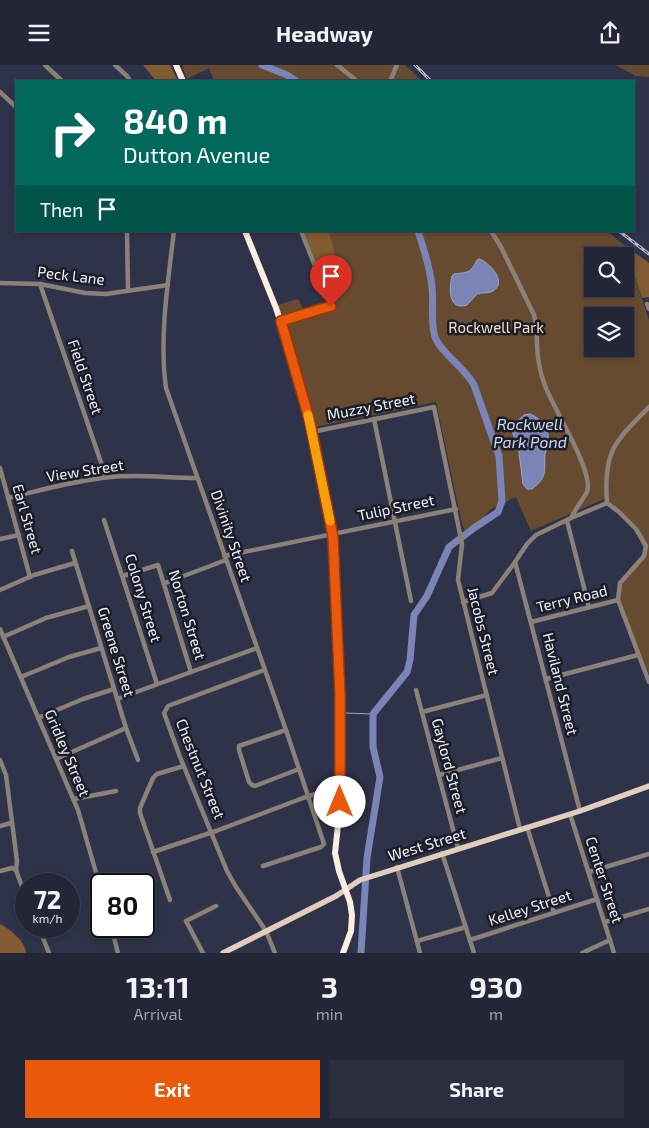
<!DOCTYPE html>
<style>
:root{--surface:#232637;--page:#2b2e3f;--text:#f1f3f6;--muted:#a3a5ad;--line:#404352;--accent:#ea580c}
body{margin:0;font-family:"Exo 2",sans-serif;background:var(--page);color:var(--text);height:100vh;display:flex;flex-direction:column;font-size:19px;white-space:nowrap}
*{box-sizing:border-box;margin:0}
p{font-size:16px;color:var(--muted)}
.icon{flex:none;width:28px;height:28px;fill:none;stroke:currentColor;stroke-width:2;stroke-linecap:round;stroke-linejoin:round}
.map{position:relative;height:888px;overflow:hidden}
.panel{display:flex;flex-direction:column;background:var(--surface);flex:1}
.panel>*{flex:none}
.hud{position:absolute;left:15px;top:15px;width:620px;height:152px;border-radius:0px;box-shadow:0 2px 8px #0003,0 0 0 1px var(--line);background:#00695c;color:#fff;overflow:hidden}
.tools{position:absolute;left:584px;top:182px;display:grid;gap:10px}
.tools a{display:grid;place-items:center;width:50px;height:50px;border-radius:0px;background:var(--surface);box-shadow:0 2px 8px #0003,0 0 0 1px var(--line);font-size:25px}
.speed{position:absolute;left:15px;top:808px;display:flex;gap:10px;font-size:25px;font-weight:700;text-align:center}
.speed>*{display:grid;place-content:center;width:65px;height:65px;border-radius:50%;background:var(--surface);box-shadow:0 2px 8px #0003,0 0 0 1px var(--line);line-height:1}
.speed small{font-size:12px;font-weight:400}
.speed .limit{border:2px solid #111;border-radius:8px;background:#fff;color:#111}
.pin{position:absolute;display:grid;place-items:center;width:42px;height:42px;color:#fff;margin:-51px -21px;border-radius:50% 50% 50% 0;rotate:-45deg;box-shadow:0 0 5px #0007}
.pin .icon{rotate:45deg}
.me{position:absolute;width:55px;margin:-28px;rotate:0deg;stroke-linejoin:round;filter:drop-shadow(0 0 4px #0008)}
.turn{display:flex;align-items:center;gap:18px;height:105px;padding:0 25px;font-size:22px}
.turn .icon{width:65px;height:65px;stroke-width:2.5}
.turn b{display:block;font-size:35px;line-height:42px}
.then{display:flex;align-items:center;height:48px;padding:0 25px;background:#0003;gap:10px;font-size:19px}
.eta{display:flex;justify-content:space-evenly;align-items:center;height:85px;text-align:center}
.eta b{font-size:30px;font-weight:700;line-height:35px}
.button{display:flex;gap:10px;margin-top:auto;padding:10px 25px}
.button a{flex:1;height:58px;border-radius:0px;background:var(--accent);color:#fff;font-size:20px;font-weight:700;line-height:58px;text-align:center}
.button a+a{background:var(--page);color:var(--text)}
header{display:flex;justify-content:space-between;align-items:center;height:65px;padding:0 25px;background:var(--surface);font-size:22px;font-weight:700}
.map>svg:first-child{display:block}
</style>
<header><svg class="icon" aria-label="menu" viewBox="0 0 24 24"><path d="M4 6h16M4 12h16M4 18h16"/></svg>Headway<svg class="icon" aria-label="share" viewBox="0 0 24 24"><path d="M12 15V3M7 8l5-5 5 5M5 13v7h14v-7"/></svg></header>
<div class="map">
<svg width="649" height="888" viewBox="0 0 649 888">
<rect width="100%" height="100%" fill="#2f3349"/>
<g fill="#664b31" fill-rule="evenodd">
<polygon points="182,0 405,0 422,16 214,16 209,3 187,14"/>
<polygon points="615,0 649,0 649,12 636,11"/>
<path d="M304 166H607L624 180 649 255V609C641 589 621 550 620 529 620 514 634 505 643 495 649 474 619 444 604 434L531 466 516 432 491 444 477 461 465 466 462 459 436 337 314 362 278 240 297 234 299 235 304 246 333 236ZM592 191H625V224H592ZM592 251H625V284H592Z"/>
</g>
<g fill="#825b33">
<polygon points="143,0 170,0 178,16 156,16"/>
<path d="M303 166H328C335 181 335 199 337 216H339V230L332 235Z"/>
<polygon points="624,180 649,198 649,232 642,233"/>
<path d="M0 859C10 864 25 876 26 888H0Z"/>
</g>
<g fill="#7b84b6" stroke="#9ea5cb">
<path d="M479 194C489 197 508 217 493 226 488 229 482 227 477 229L467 240C448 246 449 223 452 211L454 209C468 207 470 209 477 195Z"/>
<path d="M530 349C542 354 550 363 548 377 547 381 546 385 545 389 544 406 548 412 532 424H527L523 419 518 380 512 367 514 359 524 350Z"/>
</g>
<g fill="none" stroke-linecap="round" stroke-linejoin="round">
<polyline stroke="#9ea5cb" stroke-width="1" points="344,648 373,649"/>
<g stroke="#7b84b6" stroke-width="7">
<polyline points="262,0 287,10 296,16"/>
<path d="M361 888 367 793 380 712 373 682V649L407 607 410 595 414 550 427 531 449 482 474 463 498 447 502 436 499 391 474 320C465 303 440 287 435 272 430 257 434 239 432 222 430 203 424 184 418 166"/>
</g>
<g stroke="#8b8178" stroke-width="4.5">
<polyline points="45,0 62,16"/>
<polyline points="115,0 127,11 130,16"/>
<polyline points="337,0 357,16"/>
<polyline points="390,16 397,0"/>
<polyline points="0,27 16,42"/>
<polyline points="127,166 128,225"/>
<path d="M174 166C168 217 159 273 166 323L286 665 324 779 321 782 263 801"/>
<path d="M491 166 501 182 534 250C538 264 536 278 538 292 539 301 541 309 544 318 551 340 595 407 587 427 583 434 575 445 571 453"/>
<polyline points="0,218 40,219 85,228 106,229 168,220"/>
<polyline points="40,219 106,412"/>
<polyline points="647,239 649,244"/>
<polyline points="281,255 331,241 301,166"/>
<polyline points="374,354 411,536"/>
<polyline points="312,367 434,342 462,479 458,515 520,764"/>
<polyline points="0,403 30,512"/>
<path d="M8 433C42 425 77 415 111 412 140 409 168 413 197 413"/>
<polyline points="607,438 619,447 636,464 646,481 644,491 620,518 618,535 649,617"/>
<path d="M607 438C603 385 615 377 649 342"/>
<polyline points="104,455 157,619"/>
<polyline points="567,456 589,542"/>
<polyline points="0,474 19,470"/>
<polyline points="72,486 126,663 138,695"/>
<polyline points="224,491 456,444"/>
<polyline points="515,497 580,746"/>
<polyline points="123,511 158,500 191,607"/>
<polyline points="165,518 226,495"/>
<polyline points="0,525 34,510 75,498"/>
<polyline points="463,537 492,528 515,497 527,479 536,470 571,453 607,438"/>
<polyline points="531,557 618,535"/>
<polyline points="0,564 78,745 101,825"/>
<polyline points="3,572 46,553 89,541"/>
<polyline points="264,605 168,641 164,648 180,692 227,806 236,822 266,866 275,888"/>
<polyline points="21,612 69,592 101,583"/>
<polyline points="546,614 638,590"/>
<polyline points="416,625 458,783"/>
<polyline points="117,634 257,583"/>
<polyline points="422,647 487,630"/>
<polyline points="38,653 83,634 114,624"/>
<polyline points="286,665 239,681 239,685 249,717 252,720 255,721 299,704"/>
<polyline points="56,694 126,663"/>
<polyline points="0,695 6,710 17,796 16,805 26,833"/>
<polyline points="439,710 502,693"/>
<polyline points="74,734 116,726"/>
<polyline points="570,749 614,888"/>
<polyline points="0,761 11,758"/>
<polyline points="527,762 554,848"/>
<polyline points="153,787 216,766 303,733 325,726 340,725"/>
<polyline points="442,788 474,888"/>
<polyline points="397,802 420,888"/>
<polyline points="0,806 12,803 16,805"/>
<polyline points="589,807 649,789"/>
<polyline points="170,835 140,748 140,743 153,713 157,709 184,701"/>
<polyline points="605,857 649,844"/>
<polyline points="38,861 49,888"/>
<polyline points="111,861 118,888"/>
<polyline points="470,875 597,834"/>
<polyline points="417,876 466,862"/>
<polyline points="203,888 186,856 216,841"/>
<polyline points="582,888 610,875"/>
</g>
<polyline stroke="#e1cdbb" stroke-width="5.5" points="223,888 336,831 360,815 580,746 649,721"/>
<g stroke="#fcede0" stroke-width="6">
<polyline points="176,0 183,16"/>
<polyline points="245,166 276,243 293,295 312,367 333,471 339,630 340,742 335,788 339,806 350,837 352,850 351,866 343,888"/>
</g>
<g stroke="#b8bbc9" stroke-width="3">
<g id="rail">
<polyline points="415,0 431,16"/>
<polyline points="619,166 649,189"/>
</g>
</g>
<use href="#rail" stroke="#1a1c26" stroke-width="1" stroke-dasharray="4" stroke-linecap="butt"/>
</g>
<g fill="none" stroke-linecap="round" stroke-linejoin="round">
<g stroke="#983908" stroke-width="12">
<polyline id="route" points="331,241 281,256 310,357 333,472 340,630 340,737"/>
</g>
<use href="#route" stroke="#ea580c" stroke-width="9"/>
<polyline stroke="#f59e0b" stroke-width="9" points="308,350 330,456"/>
</g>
<g text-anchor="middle" stroke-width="5" stroke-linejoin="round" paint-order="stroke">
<g font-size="15" fill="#eff2fd" stroke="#1a1c26">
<text transform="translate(71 211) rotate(7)" y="5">Peck Lane</text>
<text transform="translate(85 312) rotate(71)" y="5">Field Street</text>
<text transform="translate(371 342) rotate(-11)" y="5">Muzzy Street</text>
<text transform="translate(85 406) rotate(-9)" y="5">View Street</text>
<text transform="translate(396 443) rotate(-12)" y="5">Tulip Street</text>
<text transform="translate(27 454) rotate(74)" y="5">Earl Street</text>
<text transform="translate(231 471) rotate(71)" y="5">Divinity Street</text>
<text transform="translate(143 533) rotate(73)" y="5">Colony Street</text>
<text transform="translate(572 534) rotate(-14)" y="5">Terry Road</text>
<text transform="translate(187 550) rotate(73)" y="5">Norton Street</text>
<text transform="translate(483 566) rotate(76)" y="5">Jacobs Street</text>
<text transform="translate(116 587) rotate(73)" y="5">Greene Street</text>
<text transform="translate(560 619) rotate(76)" y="5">Haviland Street</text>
<text transform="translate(67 688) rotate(67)" y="5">Gridley Street</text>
<text transform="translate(449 701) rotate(75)" y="5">Gaylord Street</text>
<text transform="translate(200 704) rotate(68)" y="5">Chestnut Street</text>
<text transform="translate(427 780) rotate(-17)" y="5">West Street</text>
<text transform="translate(604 815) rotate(72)" y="5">Center Street</text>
<text transform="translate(530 843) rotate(-18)" y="5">Kelley Street</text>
</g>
<g font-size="15" fill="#f8dfc7" stroke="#1a1c26">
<text x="496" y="268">Rockwell Park</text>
</g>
<g font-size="16" font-style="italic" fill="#cfd6f4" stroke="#1a1c26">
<text x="530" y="365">Rockwell<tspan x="530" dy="18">Park Pond</tspan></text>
</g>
</g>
</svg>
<div class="tools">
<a><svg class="icon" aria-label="search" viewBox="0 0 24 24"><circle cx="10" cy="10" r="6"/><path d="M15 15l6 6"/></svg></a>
<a><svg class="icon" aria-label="layers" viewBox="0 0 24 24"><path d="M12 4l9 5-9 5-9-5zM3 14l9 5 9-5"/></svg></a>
</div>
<div class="speed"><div>72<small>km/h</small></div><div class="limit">80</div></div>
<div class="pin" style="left:331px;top:241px;background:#d93025"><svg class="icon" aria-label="arrive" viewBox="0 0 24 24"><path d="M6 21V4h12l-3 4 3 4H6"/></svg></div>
<svg class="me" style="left:340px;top:737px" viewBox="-20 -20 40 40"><circle r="19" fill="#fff"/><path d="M0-13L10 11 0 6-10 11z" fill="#ea580c"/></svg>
<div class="hud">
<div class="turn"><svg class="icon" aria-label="right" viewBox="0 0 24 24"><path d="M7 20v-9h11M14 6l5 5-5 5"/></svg><div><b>840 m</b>Dutton Avenue</div></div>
<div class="then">Then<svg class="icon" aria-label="arrive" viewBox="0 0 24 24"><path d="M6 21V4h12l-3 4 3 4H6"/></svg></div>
</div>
</div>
<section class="panel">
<div class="eta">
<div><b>13:11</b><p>Arrival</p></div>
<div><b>3</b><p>min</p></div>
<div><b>930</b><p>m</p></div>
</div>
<div class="button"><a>Exit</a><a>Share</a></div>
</section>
